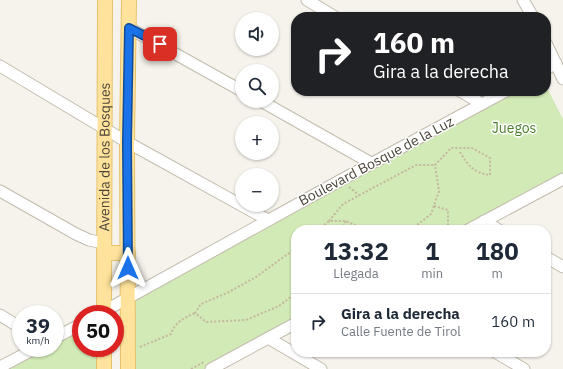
<!DOCTYPE html>
<html lang="es">
<meta charset="utf-8">
<style>
:root{--surface:#fff;--page:#f6f6f7;--text:#1f2937;--muted:#747a83;--line:#e0e1e3}
body{margin:0;font-family:"IBM Plex Sans",sans-serif;background:var(--page);color:var(--text);height:100vh;display:flex;flex-direction:column;font-size:15px;white-space:nowrap}
*{box-sizing:border-box;margin:0}
p{font-size:13px;color:var(--muted)}
.icon{flex:none;width:22px;height:22px;fill:none;stroke:currentColor;stroke-width:2;stroke-linecap:round;stroke-linejoin:round}
.map{position:relative;flex:1;overflow:hidden}
.sheet{position:absolute;left:291px;top:225px;width:260px;height:132px;display:flex;flex-direction:column;background:var(--surface);border-radius:16px;box-shadow:0 1px 3px #0004}
.sheet>*{flex:none}
.hud{position:absolute;left:291px;top:12px;width:260px;height:84px;border-radius:16px;box-shadow:0 1px 3px #0004;background:#202124;color:#fff;overflow:hidden}
.controls{position:absolute;left:235px;top:12px;display:grid;gap:8px}
.controls a{display:grid;place-items:center;width:44px;height:44px;border-radius:50%;background:var(--surface);box-shadow:0 1px 3px #0004;font-size:20px}
.speed{position:absolute;left:12px;top:305px;display:flex;gap:8px;font-size:20px;font-weight:700;text-align:center}
.speed>*{display:grid;place-content:center;width:52px;height:52px;border-radius:50%;background:var(--surface);box-shadow:0 1px 3px #0004;line-height:1}
.speed small{font-size:10px;font-weight:400}
.speed .limit{border:6px solid #d22;background:#fff;color:#111}
.pin{position:absolute;display:grid;place-items:center;width:34px;height:34px;color:#fff;margin:-17px;border-radius:8px;box-shadow:0 2px 6px #0006}
.me{position:absolute;width:44px;margin:-22px;rotate:0deg;stroke-linejoin:round;filter:drop-shadow(0 0 3px #0008)}
.turn{display:flex;align-items:center;gap:14px;height:84px;padding:0 16px;font-size:18px}
.turn .icon{width:52px;height:52px;stroke-width:2.5}
.turn b{display:block;font-size:28px;line-height:34px}
.eta{display:flex;justify-content:space-evenly;align-items:center;height:68px;text-align:center}
.eta b{font-size:24px;font-weight:800;line-height:28px}
ul{padding:0;list-style:none}
li{display:flex;align-items:center;gap:12px;height:56px;padding:0 16px;border-top:1px solid var(--line)}
li div{flex:1}
li b{display:block;font-size:15px}
li em{font-style:normal}
.map>svg:first-child{display:block}
</style>
<div class="map">
<svg width="563" height="369" viewBox="0 0 563 369">
<rect width="100%" height="100%" fill="#f6f3ec"/>
<g fill="#d2eab5">
<polygon points="546,86 563,119 563,176 463,230 296,230 296,320 206,369 130,369 129,296 509,91 546,91"/>
<polygon points="81,327 81,348 97,348 98,369 5,369 43,348 55,348 55,342"/>
</g>
<g fill="none" stroke-linecap="round" stroke-linejoin="round">
<g stroke="#c2bbae" stroke-width="13">
<g id="minor">
<polyline points="307,0 335,17"/>
<polyline points="523,0 533,17"/>
<polyline points="129,28 242,91"/>
<polyline points="546,43 563,79"/>
<polyline points="0,66 127,142 268,220"/>
<polyline points="546,69 556,63"/>
<polyline points="460,91 482,104"/>
<polyline points="261,101 371,163"/>
<polyline points="0,191 76,234 89,240 104,243"/>
<polyline points="484,221 499,230"/>
<polyline points="468,230 563,179"/>
<polyline points="546,257 563,267"/>
<polyline points="99,314 341,180 506,91"/>
<polyline points="0,315 21,328"/>
<polyline points="55,338 81,324"/>
<polyline points="268,338 321,369"/>
<polyline points="495,352 524,369"/>
<polyline points="0,367 36,348"/>
<polyline points="211,369 296,323"/>
</g>
</g>
<g stroke="#e6c16a" stroke-width="16">
<g id="major">
<polyline points="104,253 128,253"/>
<path id="s1" d="M104 314 105 0"/>
<polyline points="104,348 104,369"/>
<polyline points="128,369 127,142 129,0"/>
</g>
</g>
<g stroke="#c4b79f" stroke-width="2" stroke-dasharray="2 2" stroke-linecap="butt">
<polyline points="349,187 359,195"/>
<polyline points="434,206 448,210 448,230"/>
<polyline points="329,221 343,204 416,165 435,165"/>
<polyline points="318,230 329,221 346,221 366,230"/>
<polyline points="341,230 346,221"/>
<path d="M411 230 431 214 439 191 435 165 451 148H472L490 158V175C474 173 468 166 460 152"/>
<polyline points="296,248 256,277 227,293 201,304 195,313 206,322 246,320 279,306 296,293"/>
<path d="M140 347 171 334C174 323 184 318 195 313"/>
<polyline points="45,354 55,349"/>
<polyline points="191,369 204,362"/>
</g>
<use href="#minor" stroke="#fff" stroke-width="11"/>
<use href="#major" stroke="#ffe39c" stroke-width="14"/>
</g>
<g fill="none" stroke-linecap="round" stroke-linejoin="round">
<g stroke="#114b97" stroke-width="10">
<polyline id="route" points="128,268 127,142 129,28 160,44"/>
</g>
<use href="#route" stroke="#1a73e8" stroke-width="7"/>
</g>
<g text-anchor="middle" stroke-width="3" stroke-linejoin="round" paint-order="stroke">
<g font-size="14" fill="#4a7f2a" stroke="#fff">
<text x="514" y="133">Juegos</text>
</g>
<g font-size="14" fill="#4b4439" stroke="#fff">
<text dy="5" stroke="none"><textPath href="#s1" startOffset="157">Avenida de los Bosques</textPath></text>
<text transform="translate(376 161) rotate(-28)" y="5">Boulevard Bosque de la Luz</text>
</g>
</g>
</svg>
<div class="controls">
<a><svg class="icon" aria-label="sound" viewBox="0 0 24 24"><path d="M4 9h4l5-4v14l-5-4H4zM17 9q2 3 0 6"/></svg></a>
<a><svg class="icon" aria-label="search" viewBox="0 0 24 24"><circle cx="10" cy="10" r="6"/><path d="M15 15l6 6"/></svg></a>
<a>+</a>
<a>−</a>
</div>
<div class="speed"><div>39<small>km/h</small></div><div class="limit">50</div></div>
<div class="pin" style="left:160px;top:44px;background:#d93025"><svg class="icon" aria-label="arrive" viewBox="0 0 24 24"><path d="M6 21V4h12l-3 4 3 4H6"/></svg></div>
<svg class="me" style="left:128px;top:268px" viewBox="-20 -20 40 40"><path d="M0-17L14 15 0 8-14 15z" fill="#1a73e8" stroke="#fff" stroke-width="4"/></svg>
<div class="hud">
<div class="turn"><svg class="icon" aria-label="right" viewBox="0 0 24 24"><path d="M7 20v-9h11M14 6l5 5-5 5"/></svg><div><b>160 m</b>Gira a la derecha</div></div>
</div>
<section class="sheet">
<div class="eta">
<div><b>13:32</b><p>Llegada</p></div>
<div><b>1</b><p>min</p></div>
<div><b>180</b><p>m</p></div>
</div>
<ul>
<li><svg class="icon" aria-label="right" viewBox="0 0 24 24"><path d="M7 20v-9h11M14 6l5 5-5 5"/></svg><div><b>Gira a la derecha</b><p>Calle Fuente de Tirol</p></div><em>160 m</em></li>
</ul>
</section>
</div>
